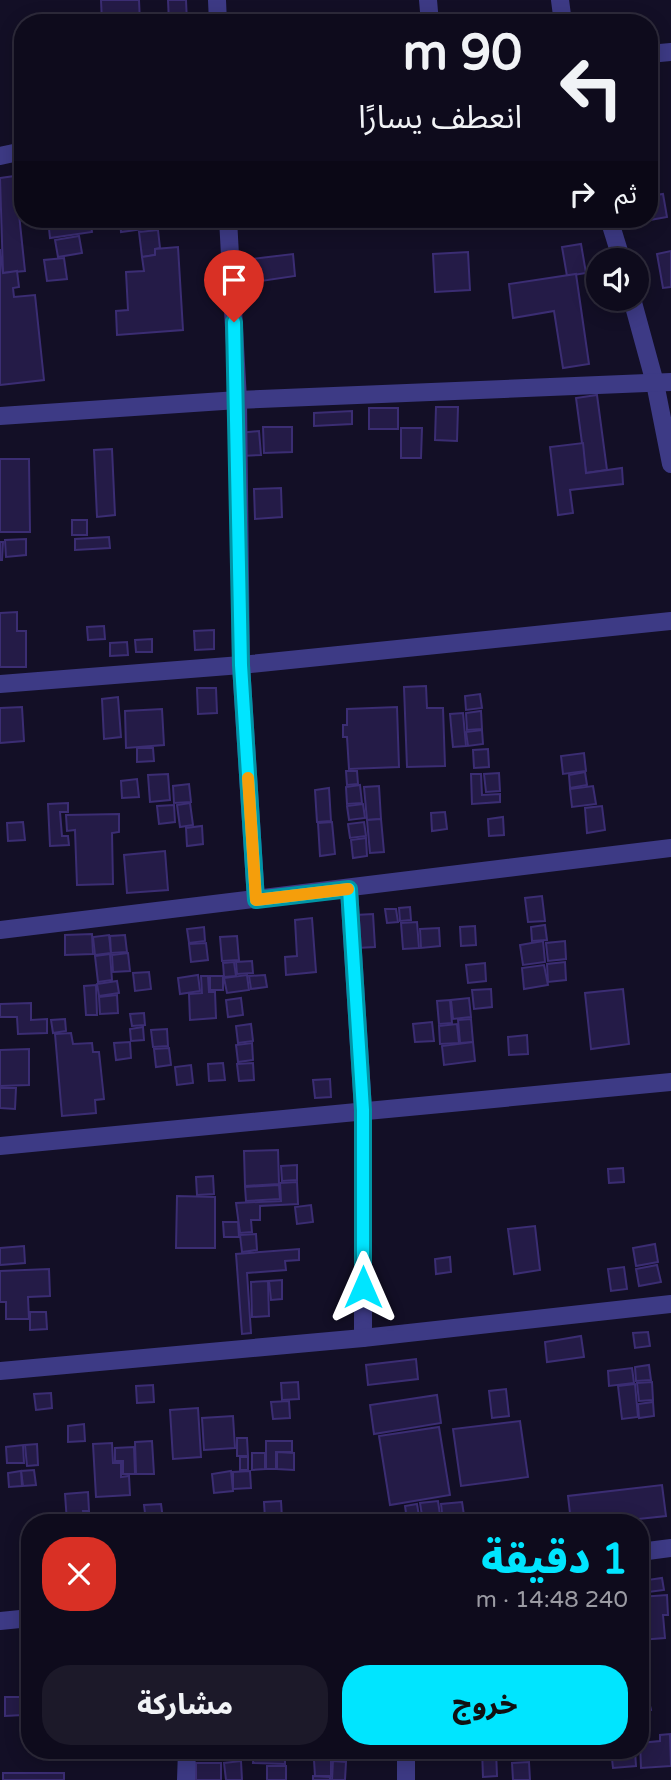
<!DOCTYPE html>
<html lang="ar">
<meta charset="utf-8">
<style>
:root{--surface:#0e0b1c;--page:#1c1929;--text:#f1f3f6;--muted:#9b9ba3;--line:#2e2b3b;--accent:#00e5ff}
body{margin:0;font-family:"Varela Round","Noto Sans Arabic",sans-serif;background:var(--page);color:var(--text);direction:rtl;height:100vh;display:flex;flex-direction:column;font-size:26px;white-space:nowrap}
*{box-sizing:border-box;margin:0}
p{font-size:23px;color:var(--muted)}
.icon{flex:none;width:38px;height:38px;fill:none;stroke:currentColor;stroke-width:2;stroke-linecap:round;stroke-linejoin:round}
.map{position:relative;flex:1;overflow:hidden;direction:ltr}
.sheet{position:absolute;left:21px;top:1514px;width:628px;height:245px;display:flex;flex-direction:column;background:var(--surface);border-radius:28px;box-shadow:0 4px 18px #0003,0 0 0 2px var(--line);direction:rtl}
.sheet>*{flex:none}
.banner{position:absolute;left:14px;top:14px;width:644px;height:214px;border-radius:28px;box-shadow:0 4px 18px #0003,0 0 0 2px var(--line);direction:rtl;background:#0e0b1c;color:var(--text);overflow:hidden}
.controls{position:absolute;left:586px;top:248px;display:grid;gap:14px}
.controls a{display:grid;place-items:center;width:63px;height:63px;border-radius:50%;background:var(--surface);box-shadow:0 4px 18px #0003,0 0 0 2px var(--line);font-size:35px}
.pin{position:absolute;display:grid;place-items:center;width:60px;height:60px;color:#fff;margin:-72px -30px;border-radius:50% 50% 50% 0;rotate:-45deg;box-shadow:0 0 7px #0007}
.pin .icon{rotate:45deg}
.me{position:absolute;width:77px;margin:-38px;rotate:0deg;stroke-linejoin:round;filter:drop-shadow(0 0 5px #0008)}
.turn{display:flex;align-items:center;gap:24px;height:147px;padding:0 21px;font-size:32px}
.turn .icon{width:91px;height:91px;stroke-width:2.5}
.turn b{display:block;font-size:49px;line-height:60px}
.then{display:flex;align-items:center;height:66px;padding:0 21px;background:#0003;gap:14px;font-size:26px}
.round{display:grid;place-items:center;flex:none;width:74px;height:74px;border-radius:28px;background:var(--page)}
.head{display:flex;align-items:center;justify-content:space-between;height:119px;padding:0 21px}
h1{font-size:42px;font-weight:800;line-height:52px;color:var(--accent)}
.primary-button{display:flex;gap:14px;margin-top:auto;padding:14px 21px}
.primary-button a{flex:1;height:80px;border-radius:28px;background:var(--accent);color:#111;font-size:28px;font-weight:800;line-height:80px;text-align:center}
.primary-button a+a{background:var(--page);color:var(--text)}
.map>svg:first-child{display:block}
</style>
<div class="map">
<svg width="671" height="1780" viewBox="0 0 671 1780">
<rect width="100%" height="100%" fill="#130f26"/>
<g fill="#241b47" stroke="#3b2d73" stroke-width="2">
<polygon points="101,0 139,0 140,23 102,23"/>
<polygon points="168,0 186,0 187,23 169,23"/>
<polygon points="15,176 25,271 3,273 0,178"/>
<polygon points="663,194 667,217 650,220 649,196"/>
<polygon points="48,219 90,219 92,232 50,238"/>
<polygon points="120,219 143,219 144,229 121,232"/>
<polygon points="537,219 579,219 580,227 559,229 559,222 538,225"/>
<polygon points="158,230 160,248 155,249 155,255 142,257 139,232"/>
<polygon points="79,236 82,253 58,257 55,240"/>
<polygon points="581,244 586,273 567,276 562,247"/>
<polygon points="178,247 183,330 117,335 116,311 128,310 126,272 144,271 142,257 155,255 155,249"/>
<polygon points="0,249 3,273 17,271 19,287 13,288 14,297 35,295 44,380 0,385"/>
<polygon points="671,251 671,287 663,288 657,254"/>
<polygon points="468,252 470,290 435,292 433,254"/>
<polygon points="293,254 295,276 254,282 252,259"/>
<polygon points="64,258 67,279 47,281 44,260"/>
<polygon points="576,274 589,364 563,368 554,311 513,318 509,284"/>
<polygon points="597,395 607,470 586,473 576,398"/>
<polygon points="436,407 458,407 457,441 435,440"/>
<rect x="369" y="408" width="29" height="21"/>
<polygon points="352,411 352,424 314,426 314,413"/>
<polygon points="263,427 292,427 292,452 264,453"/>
<polygon points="401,428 422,428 421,458 401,458"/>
<polygon points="259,431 261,455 241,456 239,433"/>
<polygon points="583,443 586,473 622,468 623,484 570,490 573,513 558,515 550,447"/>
<polygon points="112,449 115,515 97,517 94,450"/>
<polygon points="0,459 29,459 30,532 0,532"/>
<polygon points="281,488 282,517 255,519 254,489"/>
<rect x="72" y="520" width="15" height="15"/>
<polygon points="109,537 110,548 75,550 75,539"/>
<polygon points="26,539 26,555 6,557 5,540"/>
<polygon points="0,542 3,542 2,560 0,560"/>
<polygon points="17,612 17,631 26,631 26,667 0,667 0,613"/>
<polygon points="104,626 105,639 88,640 87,627"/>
<polygon points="214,630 214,649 195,650 194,631"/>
<polygon points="152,639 152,652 136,652 135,640"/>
<polygon points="127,642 128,655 110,656 110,643"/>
<polygon points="426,686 427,708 443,708 445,766 407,767 404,687"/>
<polygon points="197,688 216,688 217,713 198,714"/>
<polygon points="480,694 482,708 466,710 465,696"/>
<polygon points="118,697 121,737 104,739 102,699"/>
<polygon points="22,707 24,741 0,743 0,708"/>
<polygon points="397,707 399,767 349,769 347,737 343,737 343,725 347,725 347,709"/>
<polygon points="162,709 164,745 126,748 125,711"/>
<polygon points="481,711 482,729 467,730 466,713"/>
<polygon points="463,713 466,746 453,747 450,714"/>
<polygon points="482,730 483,744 468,746 466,732"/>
<polygon points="137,748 153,748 154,761 137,762"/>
<polygon points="488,749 489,767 474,768 473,750"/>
<polygon points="584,753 586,771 563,774 561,756"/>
<polygon points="346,771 357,771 358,784 347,785"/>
<polygon points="585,772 587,785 570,788 569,775"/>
<polygon points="499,773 500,791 486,792 484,774"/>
<polygon points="168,774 170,800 150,802 148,775"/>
<polygon points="471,774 481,774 482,795 500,794 500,802 472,804"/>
<polygon points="137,779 139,797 122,798 121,781"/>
<polygon points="189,784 191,802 174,803 173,786"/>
<polygon points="360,785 362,803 347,804 346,787"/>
<polygon points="379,786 381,819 367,820 364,787"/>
<polygon points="593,786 596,804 572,807 570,789"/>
<polygon points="329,788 331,821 317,822 315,790"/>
<polygon points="68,803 68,812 60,812 62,836 68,836 69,845 50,846 48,804"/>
<polygon points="190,803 193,825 180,827 177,805"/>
<polygon points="363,804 365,818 349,820 347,806"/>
<polygon points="174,805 175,822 159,824 157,806"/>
<polygon points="602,806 605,830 587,833 585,808"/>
<polygon points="445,812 447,829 432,831 431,813"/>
<polygon points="119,814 119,832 112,833 113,884 77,885 75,830 67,831 66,815"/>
<polygon points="503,817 504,835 489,836 488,819"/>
<polygon points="381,819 384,852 370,853 367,820"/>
<polygon points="23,822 25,840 8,841 7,823"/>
<polygon points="332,822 335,854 320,856 318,823"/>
<polygon points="364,822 366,836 350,838 348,824"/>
<polygon points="202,826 203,844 187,846 186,828"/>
<polygon points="366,838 367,856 353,858 351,840"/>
<polygon points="165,851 168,890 127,893 124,855"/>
<polygon points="542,896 545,921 528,922 525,898"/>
<polygon points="410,907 411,920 400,921 399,908"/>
<polygon points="385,909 396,909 398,922 387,923"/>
<polygon points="373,914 375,947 357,948 355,915"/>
<polygon points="312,918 316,972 286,975 285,957 297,956 295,920"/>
<polygon points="417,922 419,948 403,949 401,923"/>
<polygon points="545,925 547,940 532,941 531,927"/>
<polygon points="475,926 476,945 461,946 460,927"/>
<polygon points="204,927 205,941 189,943 187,929"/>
<polygon points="439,928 440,946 421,948 420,929"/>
<polygon points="92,934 93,954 65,955 65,935"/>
<polygon points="109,935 111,953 95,955 93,937"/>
<polygon points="125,935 127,952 111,953 110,936"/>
<polygon points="237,936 239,960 222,961 220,937"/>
<polygon points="543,941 545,962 523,965 520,945"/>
<polygon points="565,941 566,959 548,961 546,943"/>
<polygon points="206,943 208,960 191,962 189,944"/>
<polygon points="128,953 130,971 113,972 112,955"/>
<polygon points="110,954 112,980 98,982 95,956"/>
<polygon points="252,961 253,973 237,974 236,962"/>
<polygon points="234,962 236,976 224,977 223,963"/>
<polygon points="565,962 566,980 548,982 547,964"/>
<polygon points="485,963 486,981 468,983 466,965"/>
<polygon points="544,965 548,985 524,989 522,968"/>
<polygon points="149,972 151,989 135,991 133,973"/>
<polygon points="198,975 200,991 180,994 178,978"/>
<polygon points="247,975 249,990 227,993 224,978"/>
<polygon points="265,975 267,987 251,989 249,976"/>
<polygon points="201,976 208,976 209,992 215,992 216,1018 190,1020 189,994 202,993"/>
<rect x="210" y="976" width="13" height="14"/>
<polygon points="117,981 119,993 99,996 97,984"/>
<polygon points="96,985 97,1015 86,1015 84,986"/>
<polygon points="491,989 492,1007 474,1009 472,990"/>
<polygon points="623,989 629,1044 591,1049 585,993"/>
<polygon points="117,995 118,1013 100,1014 99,997"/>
<polygon points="241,998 243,1015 228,1017 226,1000"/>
<polygon points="469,998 471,1017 453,1019 451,1000"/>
<polygon points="450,1000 452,1023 439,1024 437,1001"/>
<polygon points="31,1003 31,1020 47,1019 47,1033 18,1034 17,1017 0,1017 0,1004"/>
<polygon points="144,1013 145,1025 132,1026 130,1014"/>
<polygon points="65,1019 66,1031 53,1033 51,1020"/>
<polygon points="471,1019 473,1042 460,1043 458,1020"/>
<polygon points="432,1022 434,1041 415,1042 413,1024"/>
<polygon points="251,1024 253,1041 238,1043 236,1026"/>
<polygon points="457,1024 459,1043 440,1044 439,1026"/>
<polygon points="143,1027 144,1040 131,1041 130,1029"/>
<polygon points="167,1029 168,1046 153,1047 151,1030"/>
<polygon points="71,1033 73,1044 92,1043 93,1052 99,1052 104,1099 95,1100 96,1113 62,1116 55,1034"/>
<polygon points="527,1035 528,1054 509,1055 508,1037"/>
<polygon points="130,1042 131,1058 116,1060 114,1043"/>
<polygon points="473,1042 475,1061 444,1065 442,1046"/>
<polygon points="252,1043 253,1060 238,1062 236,1045"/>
<polygon points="169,1048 171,1065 156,1067 154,1049"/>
<polygon points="29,1049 29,1085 0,1086 0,1050"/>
<polygon points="223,1063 225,1080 209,1081 208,1064"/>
<polygon points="253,1063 254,1080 239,1081 237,1064"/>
<polygon points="191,1065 193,1083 177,1085 175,1067"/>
<polygon points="330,1079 331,1097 315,1098 313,1080"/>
<polygon points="0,1088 16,1088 15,1109 0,1108"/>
<polygon points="278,1150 279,1184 245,1186 244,1151"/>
<polygon points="297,1165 297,1180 282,1181 281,1166"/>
<polygon points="623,1168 624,1182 609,1183 608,1169"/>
<polygon points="213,1176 214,1194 197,1195 196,1177"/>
<polygon points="297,1182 298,1204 260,1206 260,1220 251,1220 252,1232 240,1233 236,1203 281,1201 280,1183"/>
<polygon points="279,1185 280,1199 246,1201 245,1187"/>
<polygon points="177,1196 215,1197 215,1248 176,1248"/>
<polygon points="311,1205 313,1222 297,1224 295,1207"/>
<polygon points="223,1222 238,1222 239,1237 224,1237"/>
<polygon points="535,1226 540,1270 514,1274 508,1229"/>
<polygon points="256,1234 257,1250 242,1252 240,1235"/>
<polygon points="655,1244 658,1262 636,1266 633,1248"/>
<polygon points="24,1246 25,1263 0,1265 0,1248"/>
<polygon points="299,1249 299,1260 285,1261 286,1270 247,1273 251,1333 242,1334 236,1254"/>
<polygon points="450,1257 451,1272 436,1274 435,1259"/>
<polygon points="657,1265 661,1282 639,1286 636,1269"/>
<polygon points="624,1267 627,1289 611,1291 608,1269"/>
<polygon points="49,1269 50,1296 28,1297 29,1319 6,1319 6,1302 0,1302 0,1271"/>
<polygon points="282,1280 282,1299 271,1300 269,1281"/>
<polygon points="268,1281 269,1316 252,1317 251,1282"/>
<polygon points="30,1312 46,1312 47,1329 30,1330"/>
<polygon points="648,1332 650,1346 635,1348 633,1333"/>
<polygon points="581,1336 584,1357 547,1362 545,1342"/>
<polygon points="416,1359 418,1379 368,1385 366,1365"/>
<polygon points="649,1365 651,1380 636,1381 635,1367"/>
<polygon points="632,1368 634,1383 609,1386 608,1371"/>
<polygon points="298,1382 299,1399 282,1400 281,1383"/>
<polygon points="652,1382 653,1400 639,1401 637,1383"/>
<polygon points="635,1384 638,1417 622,1419 618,1386"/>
<polygon points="153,1385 154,1402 137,1403 136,1386"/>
<polygon points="506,1389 509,1416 492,1418 489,1391"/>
<polygon points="51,1393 52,1408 36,1410 34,1394"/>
<polygon points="437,1395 441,1423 374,1434 370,1405"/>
<polygon points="289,1401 290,1418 273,1419 271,1402"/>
<polygon points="653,1402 654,1416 639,1418 638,1404"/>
<polygon points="198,1408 201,1457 173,1459 170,1410"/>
<polygon points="233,1416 235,1448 204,1450 202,1418"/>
<polygon points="520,1421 528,1477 461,1486 453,1429"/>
<polygon points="84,1424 85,1441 68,1442 68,1426"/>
<polygon points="439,1427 450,1495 390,1505 379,1436"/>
<polygon points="237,1438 247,1438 248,1456 237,1456"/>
<polygon points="152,1441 154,1474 136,1474 135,1442"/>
<polygon points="266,1441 292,1441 292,1452 276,1452 276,1469 266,1469"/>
<polygon points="112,1443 113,1463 121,1463 121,1477 129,1476 130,1495 96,1497 93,1444"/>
<polygon points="37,1444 38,1465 27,1466 25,1445"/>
<polygon points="23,1445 24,1463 7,1463 6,1447"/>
<polygon points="134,1447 135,1474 123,1474 123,1461 115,1461 115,1448"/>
<polygon points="277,1452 294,1453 294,1470 277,1469"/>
<polygon points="252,1453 265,1453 265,1469 252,1470"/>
<rect x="240" y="1457" width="8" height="13"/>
<polygon points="34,1470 36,1485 23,1486 21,1471"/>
<polygon points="21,1471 22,1486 9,1487 8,1473"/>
<polygon points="231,1471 233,1491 214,1493 212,1474"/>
<polygon points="250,1471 251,1488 233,1489 233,1472"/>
<polygon points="662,1485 666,1516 610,1522 571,1522 568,1496"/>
<polygon points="88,1492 89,1511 83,1511 84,1522 67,1522 65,1494"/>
<polygon points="281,1501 282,1518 265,1519 264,1502"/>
<polygon points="438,1501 441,1522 423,1522 420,1503"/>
<polygon points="462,1502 465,1522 443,1522 441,1504"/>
<polygon points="161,1504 163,1519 146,1521 144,1505"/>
<polygon points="417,1504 420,1522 394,1522 407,1520 405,1506"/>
<polygon points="647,1575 648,1580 662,1578 664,1590 640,1593 640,1576"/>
<polygon points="667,1595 668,1615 663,1615 665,1638 640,1640 640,1597"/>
<polygon points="647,1693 651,1710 640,1712 640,1695"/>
<polygon points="5,1697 23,1697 23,1715 5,1716"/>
<polygon points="670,1734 671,1766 641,1768 640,1743 660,1741 660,1735"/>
<rect x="93" y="1750" width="18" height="3"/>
<polygon points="254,1750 285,1750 285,1764 253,1763"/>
<rect x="463" y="1750" width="14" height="8"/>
<polygon points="482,1750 496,1750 497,1776 483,1777"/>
<rect x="511" y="1750" width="16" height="10"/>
<rect x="543" y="1750" width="19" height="7"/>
<polygon points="564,1750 579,1750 580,1755 564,1755"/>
<polygon points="611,1750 635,1750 636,1766 613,1768"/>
<polygon points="314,1760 331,1760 331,1776 315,1776"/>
<polygon points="241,1761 242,1780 226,1780 224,1763"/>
<polygon points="333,1761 346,1762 345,1780 332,1780"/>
<polygon points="529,1762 530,1780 513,1780 512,1763"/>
<rect x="196" y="1763" width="25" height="17"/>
<rect x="267" y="1766" width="19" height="14"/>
<rect x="3" y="1773" width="61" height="7"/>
<polygon points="313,1776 330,1777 330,1780 313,1780"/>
</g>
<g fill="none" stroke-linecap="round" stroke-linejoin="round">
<g stroke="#3d3a85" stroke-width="18">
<polyline points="217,0 218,23"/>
<polyline points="428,0 430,23"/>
<polyline points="560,0 563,23"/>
<polyline points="649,54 671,52"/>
<polyline points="0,156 23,151"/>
<polyline points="228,219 238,400 241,665 256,900"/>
<polyline points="609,219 622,261"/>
<polyline points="632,299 655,383 671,464"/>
<polyline points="0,416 238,400 671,382"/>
<polyline points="0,684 241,665 671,621"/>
<polyline points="349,889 363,1109 363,1338"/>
<polyline points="0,930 671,848"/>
<polyline points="0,1146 671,1082"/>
<polyline points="0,1371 363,1338 671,1304"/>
<polyline points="640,1552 671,1548"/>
<polyline points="0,1621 30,1618"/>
<polyline points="406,1750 406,1780"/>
<polyline points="186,1780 187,1750"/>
</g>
</g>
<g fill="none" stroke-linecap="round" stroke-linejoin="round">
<g stroke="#0095a6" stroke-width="18">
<polyline id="route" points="234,322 241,665 256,900 349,889 363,1110 363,1287"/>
</g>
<use href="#route" stroke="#00e5ff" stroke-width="12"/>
<polyline stroke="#f59e0b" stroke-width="12" points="248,778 256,900 348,889"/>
</g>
</svg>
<div class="controls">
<a><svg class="icon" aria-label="sound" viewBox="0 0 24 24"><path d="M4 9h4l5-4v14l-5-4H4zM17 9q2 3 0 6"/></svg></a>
</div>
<div class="pin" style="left:234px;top:322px;background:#d93025"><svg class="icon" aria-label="arrive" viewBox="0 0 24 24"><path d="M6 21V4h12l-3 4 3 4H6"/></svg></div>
<svg class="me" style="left:363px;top:1287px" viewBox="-20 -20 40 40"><path d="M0-17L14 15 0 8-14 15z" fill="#00e5ff" stroke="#fff" stroke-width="4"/></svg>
<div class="banner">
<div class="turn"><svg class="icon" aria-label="left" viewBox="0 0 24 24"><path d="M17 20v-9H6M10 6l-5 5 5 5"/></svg><div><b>90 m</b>انعطف يسارًا</div></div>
<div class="then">ثم<svg class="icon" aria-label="right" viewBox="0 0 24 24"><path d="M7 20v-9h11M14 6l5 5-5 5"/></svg></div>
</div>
<section class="sheet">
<div class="head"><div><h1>1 دقيقة</h1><p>240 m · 14:48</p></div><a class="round" style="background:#d93025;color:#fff"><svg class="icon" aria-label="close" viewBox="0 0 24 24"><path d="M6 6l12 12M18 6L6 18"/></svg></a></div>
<div class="primary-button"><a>خروج</a><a>مشاركة</a></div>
</section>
</div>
